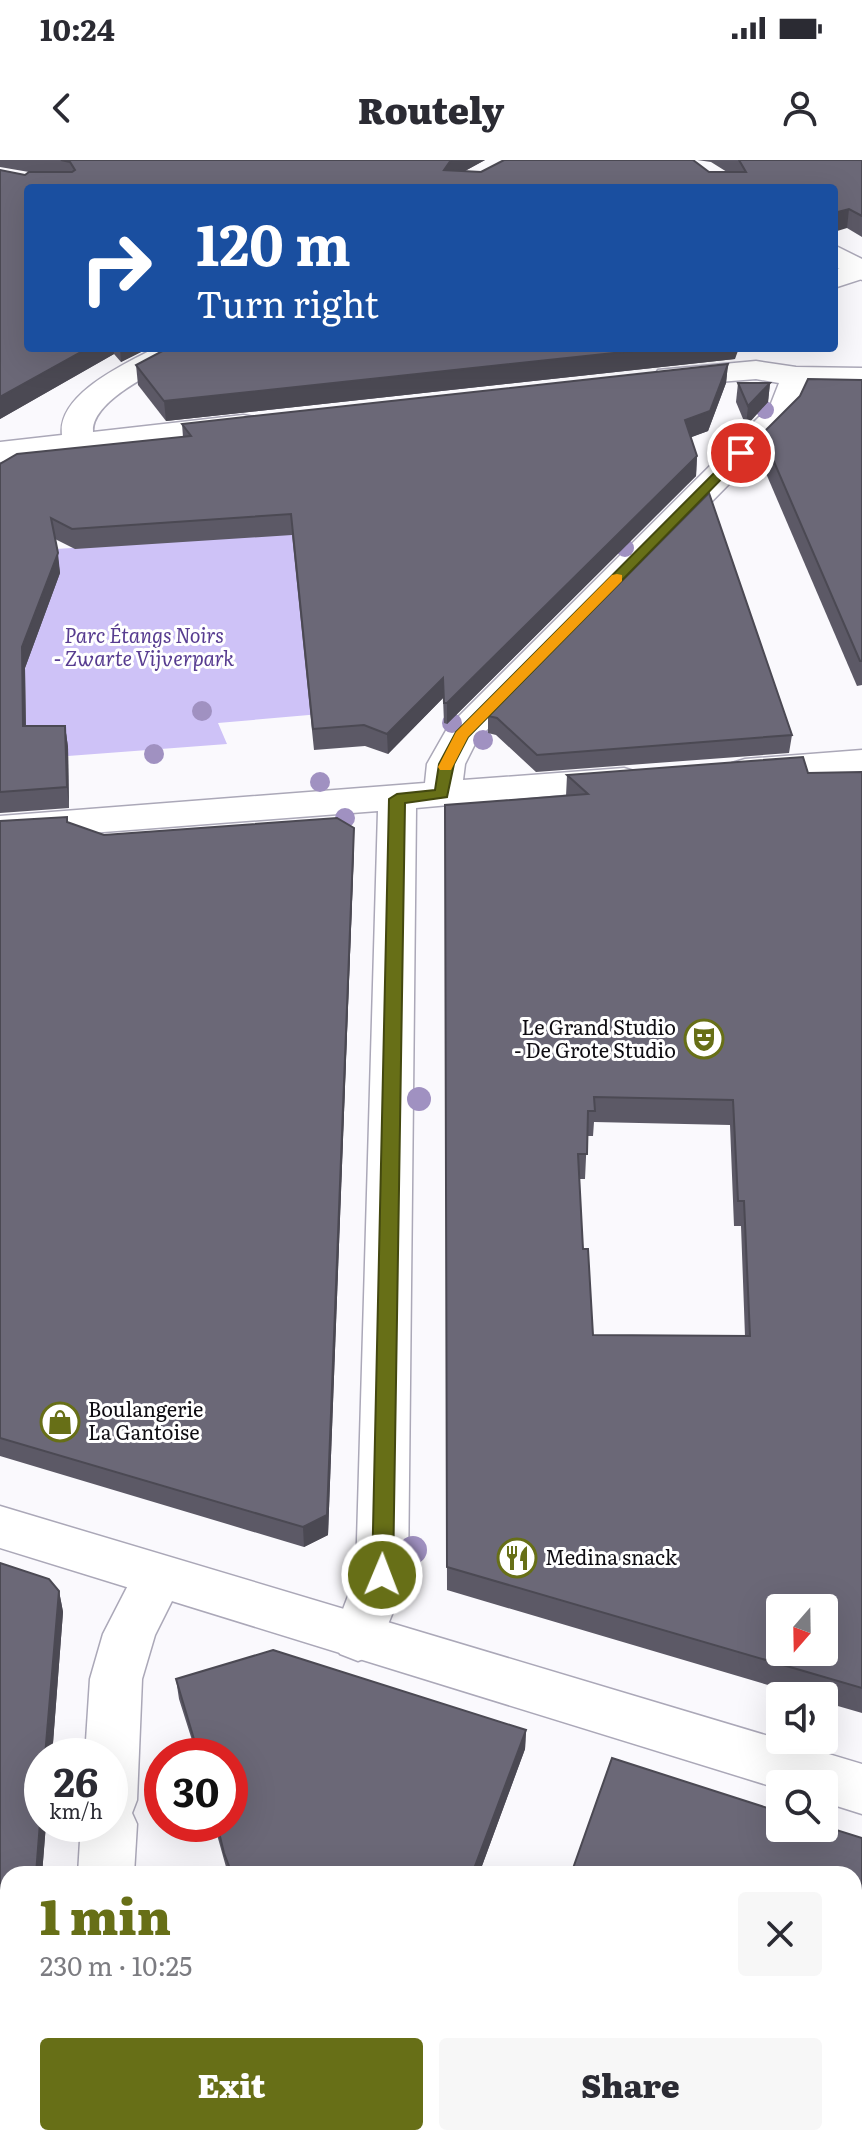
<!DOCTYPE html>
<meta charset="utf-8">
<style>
:root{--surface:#fff;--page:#f7f7f7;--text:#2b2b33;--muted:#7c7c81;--accent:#676f17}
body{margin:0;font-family:Literata,serif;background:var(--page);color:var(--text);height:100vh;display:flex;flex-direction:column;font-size:30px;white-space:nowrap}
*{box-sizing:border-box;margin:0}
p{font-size:26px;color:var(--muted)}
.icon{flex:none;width:44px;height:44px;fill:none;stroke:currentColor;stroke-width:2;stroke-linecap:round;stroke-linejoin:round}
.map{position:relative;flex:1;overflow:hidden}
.drawer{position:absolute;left:0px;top:1706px;width:862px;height:280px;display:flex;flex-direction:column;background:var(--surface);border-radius:24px 24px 0 0;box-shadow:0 8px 32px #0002}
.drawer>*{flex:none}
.top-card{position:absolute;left:24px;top:24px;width:814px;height:168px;border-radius:8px;box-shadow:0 8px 32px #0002;background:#1a4fa0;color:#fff;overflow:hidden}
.needle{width:52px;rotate:200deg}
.tools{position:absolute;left:766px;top:1434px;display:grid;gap:16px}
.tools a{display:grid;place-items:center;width:72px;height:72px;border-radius:8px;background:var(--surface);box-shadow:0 8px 32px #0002;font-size:40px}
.speed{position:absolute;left:24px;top:1578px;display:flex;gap:16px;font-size:40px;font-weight:700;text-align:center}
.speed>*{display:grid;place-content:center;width:104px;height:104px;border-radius:50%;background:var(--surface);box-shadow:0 8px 32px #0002;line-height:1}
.speed small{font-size:20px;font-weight:400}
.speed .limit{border:12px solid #d22;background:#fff;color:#111}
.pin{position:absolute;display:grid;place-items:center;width:68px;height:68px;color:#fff;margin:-34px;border:4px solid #fff;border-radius:50%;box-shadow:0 2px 8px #0007}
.me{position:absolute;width:88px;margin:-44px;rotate:1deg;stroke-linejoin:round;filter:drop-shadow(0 0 6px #0008)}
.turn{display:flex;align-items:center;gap:28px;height:168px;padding:0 40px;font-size:36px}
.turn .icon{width:104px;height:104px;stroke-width:2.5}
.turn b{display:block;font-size:56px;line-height:68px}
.round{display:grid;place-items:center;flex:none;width:84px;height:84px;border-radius:8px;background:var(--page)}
.summary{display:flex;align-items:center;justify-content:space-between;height:136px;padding:0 40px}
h1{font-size:48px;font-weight:800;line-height:60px;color:var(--accent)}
.action{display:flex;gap:16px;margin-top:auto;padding:16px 40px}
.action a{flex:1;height:92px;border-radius:8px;background:var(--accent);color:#fff;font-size:32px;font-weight:800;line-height:92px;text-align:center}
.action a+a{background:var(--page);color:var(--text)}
.status{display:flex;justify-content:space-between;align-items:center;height:56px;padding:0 40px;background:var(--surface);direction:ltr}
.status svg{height:22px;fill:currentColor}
header{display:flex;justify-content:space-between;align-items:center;height:104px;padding:0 40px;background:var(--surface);font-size:36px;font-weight:800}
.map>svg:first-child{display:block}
</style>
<div class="status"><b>10:24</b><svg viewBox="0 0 49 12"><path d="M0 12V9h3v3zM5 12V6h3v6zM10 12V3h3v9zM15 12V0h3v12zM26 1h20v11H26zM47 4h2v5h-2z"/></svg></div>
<header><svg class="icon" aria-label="back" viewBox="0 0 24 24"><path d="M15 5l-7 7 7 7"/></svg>Routely<svg class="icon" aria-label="person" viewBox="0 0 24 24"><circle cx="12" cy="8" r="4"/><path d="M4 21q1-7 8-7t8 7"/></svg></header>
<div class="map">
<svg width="862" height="1986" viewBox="0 0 862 1986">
<rect width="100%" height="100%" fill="#faf9fd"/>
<polygon fill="#cec2f7" points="317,372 332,553 218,563 227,584 68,596 67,587 26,587 25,509 56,389"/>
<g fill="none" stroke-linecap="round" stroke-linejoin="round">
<g stroke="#aba8b8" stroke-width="3">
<g id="street">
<polygon points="862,101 862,119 834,128 834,110"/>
<path d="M155 188H193L189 194C163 208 91 239 93 272L243 255 254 257 259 264 254 271 0 302V282L62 275C57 234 125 204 155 188Z"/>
<polygon points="756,201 796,207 862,208 862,226 809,225 795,257 477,580 465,604 463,620 624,608 637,612 643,620 637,628 416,648 408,1415 376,1494 358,1501 340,1494 332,1478 356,1415 378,651 0,680 0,656 425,623 427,604 448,567 770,246 779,223 756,219 669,226 658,224 654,217 658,210"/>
<polygon points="862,590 862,614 745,623 732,619 726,611 732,603 745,599"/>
<polygon points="158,1395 176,1402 184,1417 155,1475 142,1519 137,1640 132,1653 137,1664 134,1714 78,1714 81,1664 110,1664 110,1596 85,1596 90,1519 103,1474 140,1402"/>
<polygon points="63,1978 123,1978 122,1986 62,1986"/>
</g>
</g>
<g stroke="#aba8b8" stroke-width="3">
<g id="secondary">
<polygon points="834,85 862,99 862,120 834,106"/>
<polygon points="0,1346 862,1604 862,1654 824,1642 824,1624 780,1624 780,1629 0,1388"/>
</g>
</g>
<use href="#street" fill="#fff" fill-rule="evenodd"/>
<use href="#secondary" fill="#fff" fill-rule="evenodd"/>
</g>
<g fill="#a091c1">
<circle cx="765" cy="250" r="9"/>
<circle cx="625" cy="388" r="9"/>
<circle cx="202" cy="551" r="10"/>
<circle cx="452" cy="563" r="10"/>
<circle cx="483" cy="580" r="10"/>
<circle cx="154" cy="594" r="10"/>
<circle cx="320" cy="622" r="10"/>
<circle cx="345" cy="658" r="10"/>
<circle cx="419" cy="939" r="12"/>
<circle cx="413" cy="1390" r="14"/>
</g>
<g fill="#5c5966" fill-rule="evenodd">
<polygon points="0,0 485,0 465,11 481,12 727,12 711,2 697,0 862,0 862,77 847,68 834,28 28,188 149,188 121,202 114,194 0,259 0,10 25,15 29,12 0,7"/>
<polygon points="735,199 166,261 138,225 136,205"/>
<polygon points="728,204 726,223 708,271 691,277 697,296 696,316 447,564 444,563 443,538 388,594 365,586 314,590 292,375 75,389 55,379 60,413 25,508 26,566 65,566 68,587 69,648 0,653 0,304 183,277 182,264"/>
<polygon points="862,220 862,525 857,526 759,297 762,274"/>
<polygon points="738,223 770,223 768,242 746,266 736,242"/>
<polygon points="488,556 792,575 789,593 536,612 496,575 488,573"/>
<path d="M862 612V1553L824 1542V1536H805L447 1430 445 645 566 636 567 615ZM594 962 730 965 734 1066H741L745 1176 593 1175 583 1089 579 1019H585L587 976H593Z"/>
<polygon points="0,661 68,662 104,675 354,689 328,1375 304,1387 0,1296"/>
<polygon points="0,1403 59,1431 63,1452 52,1596 42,1596 42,1664 46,1664 42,1714 8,1714 8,1852 2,1852 0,1871"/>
<polygon points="176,1519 526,1570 525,1589 479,1714 228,1714 214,1664 230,1664 230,1596 197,1596 179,1539"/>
</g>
<g fill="#4b4953">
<polygon points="451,0 485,0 450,19 444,10"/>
<polygon points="849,49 847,68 834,72 834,53"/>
<polygon points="88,188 114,188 114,194 0,259 0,237"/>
<polygon points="120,188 149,188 121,202"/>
<polygon points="661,188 739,188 735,199 166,261 164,241"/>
<polygon points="728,204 726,223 708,271 684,280 685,260"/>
<polygon points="770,223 768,242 746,266 748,246"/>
<polygon points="697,296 696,316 447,564 447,543"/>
<polygon points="58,393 60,413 25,508 26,587 23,566 22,487"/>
<polygon points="443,518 443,538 388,594 387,574"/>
<polygon points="65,566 68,587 69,648 67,627"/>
<polygon points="354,668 354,689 328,1375 304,1387 303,1367"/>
<polygon points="59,1431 63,1452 52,1596 45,1596"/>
<polygon points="526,1570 525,1589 479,1714 472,1714"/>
<polygon points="42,1637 42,1664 46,1664 42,1714 36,1714"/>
<rect x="15" y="1978" width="7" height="8"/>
</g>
<g fill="#6b6877" stroke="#4b4953" stroke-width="2" fill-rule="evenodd">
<polygon points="61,0 451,0 444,10 481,12 504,0 693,0 709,12 746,12 739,0 862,0 862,56 849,49 834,53 834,28 28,28 28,188 88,188 0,237 0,10 25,15 29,12 72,12 75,10 70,2"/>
<polygon points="168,188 661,188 164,241 136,205"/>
<polygon points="728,204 710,251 685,260 697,296 447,543 444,543 443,518 387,574 364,565 313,569 291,354 72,369 51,358 58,393 22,487 23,566 65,566 67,627 0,632 0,304 17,294 191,276 182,264"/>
<polygon points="808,219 862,220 862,501 860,501 762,274 800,236"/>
<polygon points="738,223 770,223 748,246"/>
<polygon points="709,333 792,575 537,595 497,558 488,556"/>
<path d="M803 597 808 613 862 612V1528L447 1407 445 645 588 634 567 615ZM594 937 733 940 738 1041H744L750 1176 593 1175 588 1089H583L578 994H587L588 951H595ZM780 1448H824V1492H780Z"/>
<polygon points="67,657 67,662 104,675 337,658 354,668 327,1355 303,1367 0,1278 0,661"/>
<polygon points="0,1403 49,1419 59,1431 45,1596 42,1596 42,1637 36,1714 8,1714 8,1833 0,1833"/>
<polygon points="273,1490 526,1570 472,1714 232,1714 224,1693 217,1664 230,1664 230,1596 199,1596 176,1519"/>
<polygon points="612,1598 780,1652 780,1668 824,1668 824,1666 862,1678 862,1986 161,1986 161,1978 854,1978 854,1714 571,1714"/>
<polygon points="0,1929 8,1929 8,1978 15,1978 15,1986 0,1986"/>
</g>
<polygon fill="#676f17" stroke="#43480f" stroke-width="2" points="736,291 747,293 468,577 454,604 447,637 405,643 393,1415 390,1422 382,1424 375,1422 372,1415 389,639 397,634 435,630 439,604 456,572"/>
<polygon fill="#f59e0b" points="617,414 622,415 622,421 468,577 451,610 440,610 438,607 456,572 612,415"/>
<defs>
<g id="theatre-ring" transform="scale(2)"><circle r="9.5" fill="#fff" stroke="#676f17" stroke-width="1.5"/><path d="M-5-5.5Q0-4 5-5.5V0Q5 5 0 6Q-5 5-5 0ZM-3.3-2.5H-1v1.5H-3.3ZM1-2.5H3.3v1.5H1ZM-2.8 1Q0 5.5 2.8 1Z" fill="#676f17"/></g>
<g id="shop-ring" transform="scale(2)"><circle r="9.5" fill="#fff" stroke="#676f17" stroke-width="1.5"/><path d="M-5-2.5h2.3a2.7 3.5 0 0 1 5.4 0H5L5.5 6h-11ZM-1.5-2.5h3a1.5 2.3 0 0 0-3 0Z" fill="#676f17"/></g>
<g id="restaurant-ring" transform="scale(2)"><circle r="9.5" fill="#fff" stroke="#676f17" stroke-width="1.5"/><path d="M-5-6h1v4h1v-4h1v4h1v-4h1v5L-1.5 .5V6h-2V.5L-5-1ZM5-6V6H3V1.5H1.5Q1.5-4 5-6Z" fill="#676f17"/></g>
</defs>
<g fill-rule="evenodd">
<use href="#theatre-ring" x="704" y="879"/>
<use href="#shop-ring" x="60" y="1262"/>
<use href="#restaurant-ring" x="517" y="1398"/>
</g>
<g text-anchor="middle" stroke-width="6" stroke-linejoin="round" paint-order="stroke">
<g font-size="20" font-style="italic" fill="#573c90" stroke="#fff">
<text x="144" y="483">Parc Étangs Noirs<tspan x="144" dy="23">- Zwarte Vijverpark</tspan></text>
</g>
<g font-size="20" fill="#0e0c12" stroke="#fff" text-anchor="start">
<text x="676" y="875" text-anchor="end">Le Grand Studio<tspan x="676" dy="23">- De Grote Studio</tspan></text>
<text x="88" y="1257">Boulangerie<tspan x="88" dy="23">La Gantoise</tspan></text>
<text x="545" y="1405">Medina snack</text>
</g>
</g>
</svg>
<div class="tools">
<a><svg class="needle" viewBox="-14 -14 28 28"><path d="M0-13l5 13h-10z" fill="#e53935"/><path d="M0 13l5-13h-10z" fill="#7c7c81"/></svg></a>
<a><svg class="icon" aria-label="sound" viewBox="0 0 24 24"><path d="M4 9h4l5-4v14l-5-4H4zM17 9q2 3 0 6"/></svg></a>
<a><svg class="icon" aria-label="search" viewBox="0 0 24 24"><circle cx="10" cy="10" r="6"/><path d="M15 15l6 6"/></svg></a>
</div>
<div class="speed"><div>26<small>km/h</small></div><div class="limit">30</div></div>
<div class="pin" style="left:741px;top:293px;background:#d93025"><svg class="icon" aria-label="arrive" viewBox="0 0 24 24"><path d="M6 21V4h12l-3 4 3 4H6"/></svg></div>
<svg class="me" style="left:382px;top:1415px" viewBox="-20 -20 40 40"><circle r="17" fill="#676f17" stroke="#fff" stroke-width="3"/><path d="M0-11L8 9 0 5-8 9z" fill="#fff"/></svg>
<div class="top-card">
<div class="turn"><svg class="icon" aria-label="right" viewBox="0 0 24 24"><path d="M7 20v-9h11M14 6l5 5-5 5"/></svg><div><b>120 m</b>Turn right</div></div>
</div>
<section class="drawer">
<div class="summary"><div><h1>1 min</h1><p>230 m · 10:25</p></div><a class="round"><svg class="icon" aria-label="close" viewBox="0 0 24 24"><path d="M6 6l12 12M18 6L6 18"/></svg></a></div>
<div class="action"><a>Exit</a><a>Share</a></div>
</section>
</div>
